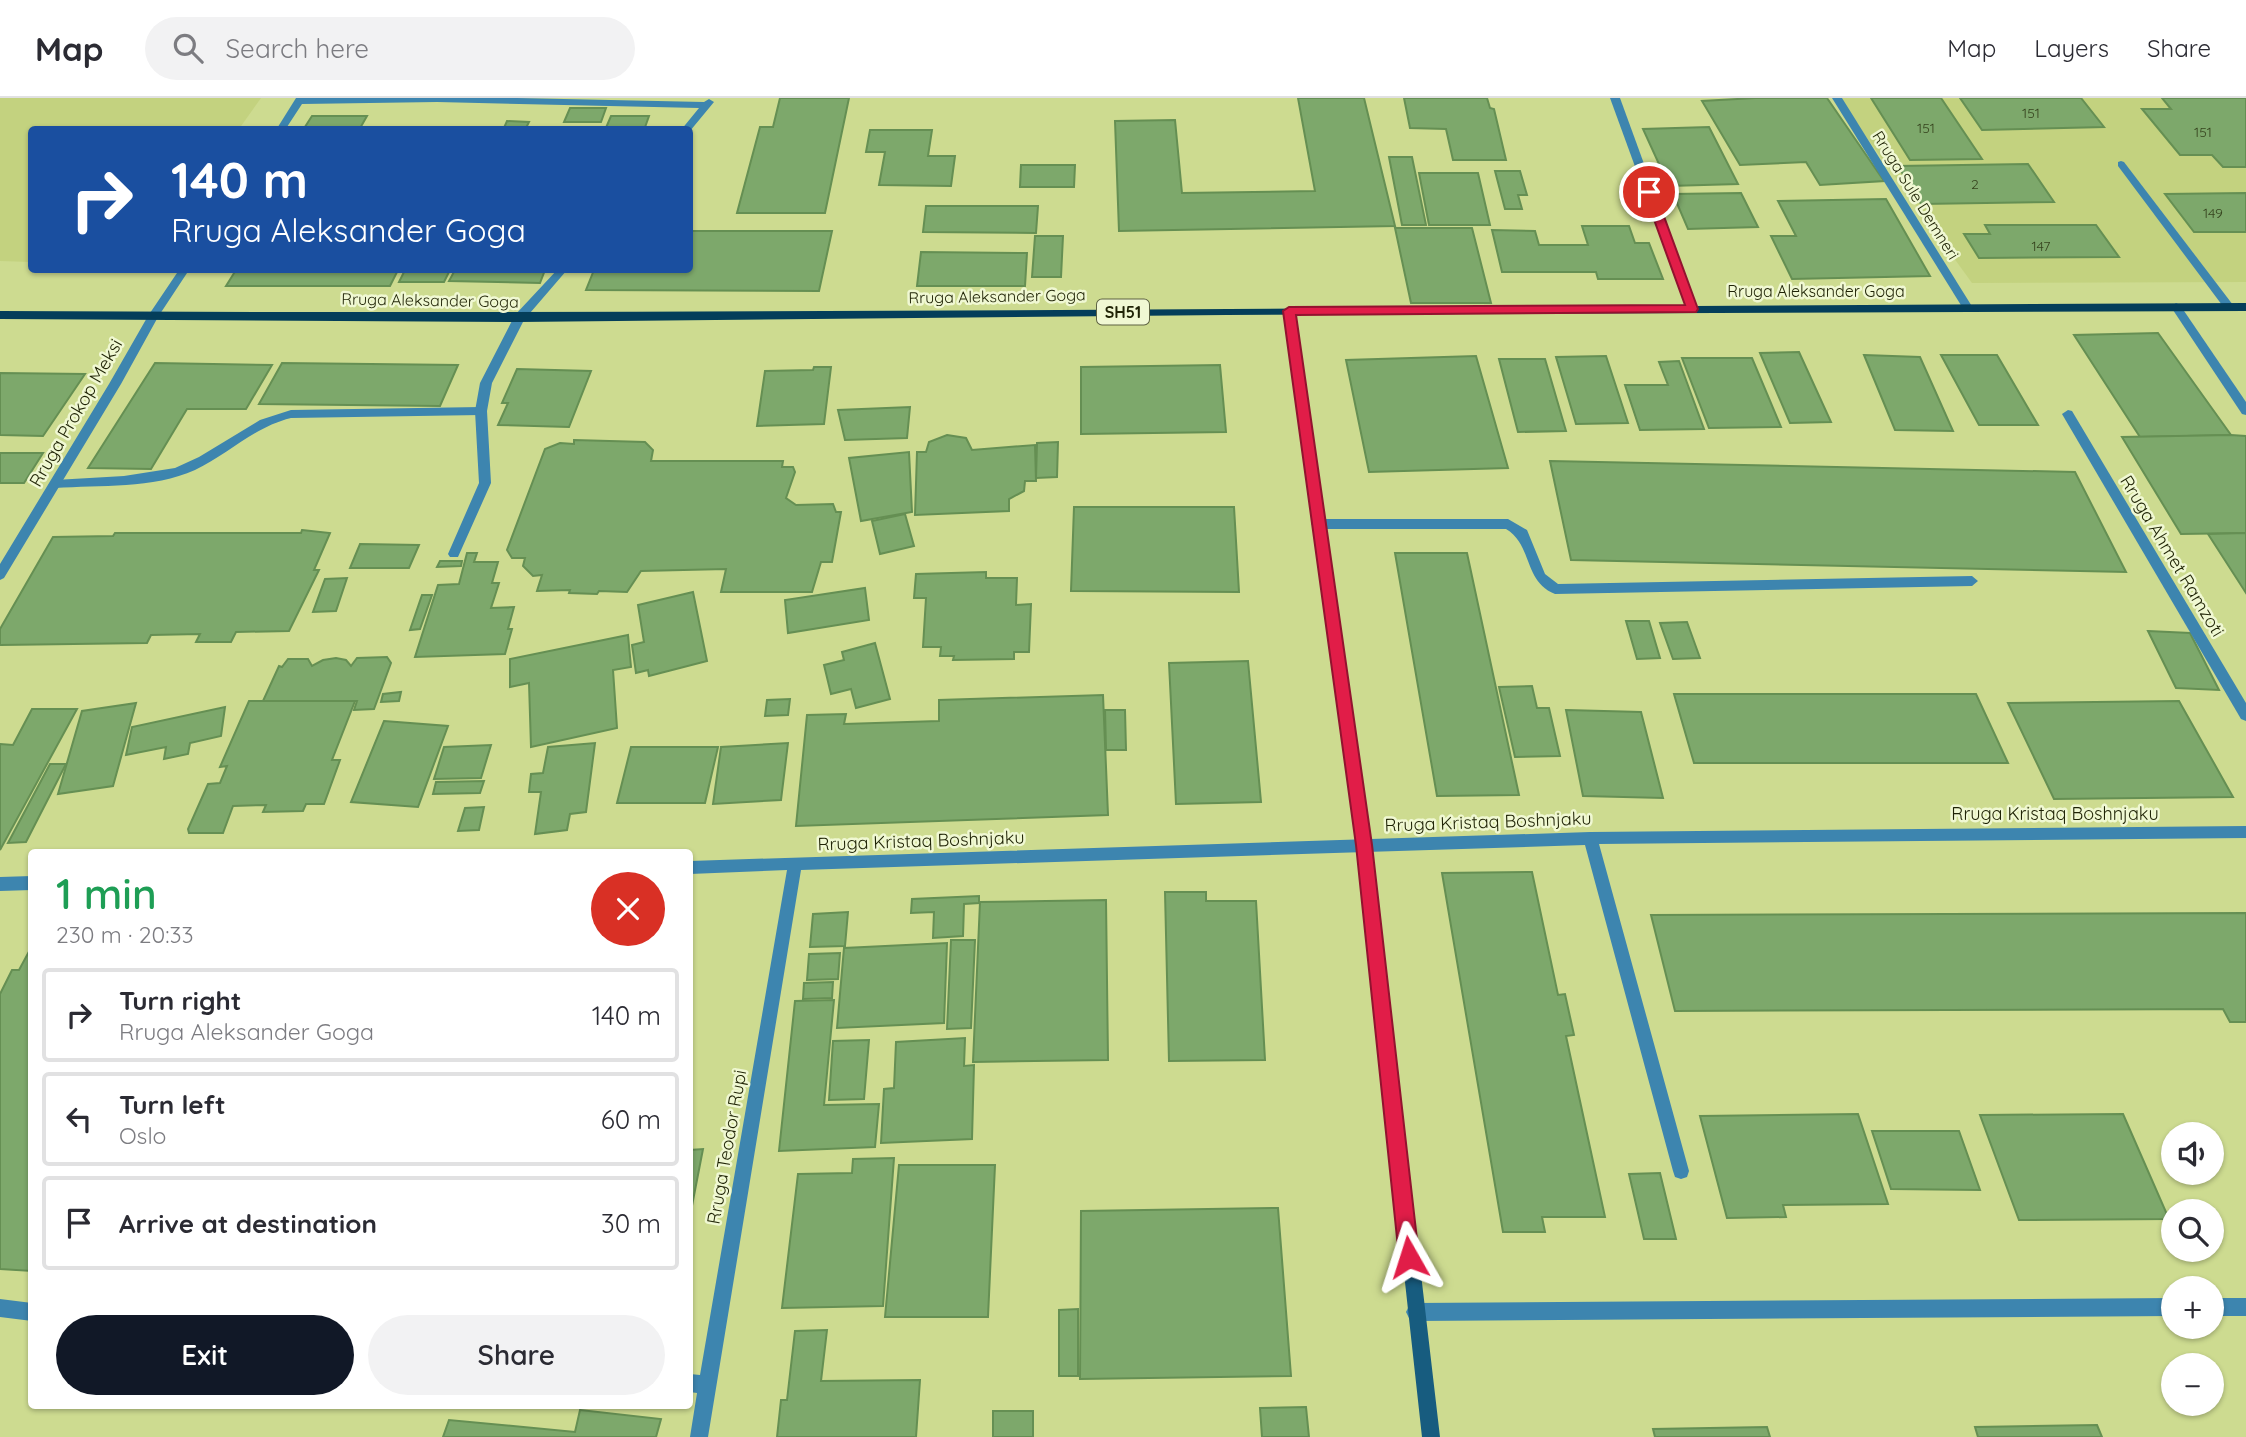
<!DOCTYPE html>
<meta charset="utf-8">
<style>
:root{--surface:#fff;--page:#f2f2f3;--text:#2b2b33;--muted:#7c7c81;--line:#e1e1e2;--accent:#111827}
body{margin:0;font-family:Quicksand,sans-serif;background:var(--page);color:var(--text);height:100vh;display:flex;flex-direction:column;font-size:26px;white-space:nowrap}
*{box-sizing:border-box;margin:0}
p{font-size:23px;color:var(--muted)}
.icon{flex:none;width:38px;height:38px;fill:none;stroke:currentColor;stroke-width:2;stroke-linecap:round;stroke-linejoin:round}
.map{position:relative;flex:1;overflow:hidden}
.details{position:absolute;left:28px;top:751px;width:665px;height:560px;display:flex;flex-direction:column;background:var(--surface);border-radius:7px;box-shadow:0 2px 5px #0004}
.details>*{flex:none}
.hud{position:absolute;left:28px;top:28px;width:665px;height:147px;border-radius:7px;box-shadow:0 2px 5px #0004;background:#1a4fa0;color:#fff;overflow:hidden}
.fabs{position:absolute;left:2161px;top:1024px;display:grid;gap:14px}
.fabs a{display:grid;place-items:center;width:63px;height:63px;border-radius:50%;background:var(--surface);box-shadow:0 2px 5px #0004;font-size:35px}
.pin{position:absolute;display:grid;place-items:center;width:60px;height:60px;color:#fff;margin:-30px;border:4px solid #fff;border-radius:50%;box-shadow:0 2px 7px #0007}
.me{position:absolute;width:77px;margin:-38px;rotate:354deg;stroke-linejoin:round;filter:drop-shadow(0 0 5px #0008)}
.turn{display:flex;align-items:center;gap:24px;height:147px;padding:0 28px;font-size:32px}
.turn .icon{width:91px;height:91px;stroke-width:2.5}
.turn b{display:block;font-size:49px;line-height:60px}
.round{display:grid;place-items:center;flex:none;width:74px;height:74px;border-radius:37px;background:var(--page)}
.summary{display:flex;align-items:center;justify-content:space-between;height:119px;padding:0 28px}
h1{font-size:42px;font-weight:600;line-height:52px;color:#1e9e55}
.primary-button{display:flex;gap:14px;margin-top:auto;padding:14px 28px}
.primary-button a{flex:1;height:80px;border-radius:42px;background:var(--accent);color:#fff;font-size:28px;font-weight:600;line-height:80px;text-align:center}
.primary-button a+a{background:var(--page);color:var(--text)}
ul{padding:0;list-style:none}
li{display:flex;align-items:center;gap:21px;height:94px;margin:0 14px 10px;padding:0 14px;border:4px solid var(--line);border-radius:7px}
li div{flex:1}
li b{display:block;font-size:26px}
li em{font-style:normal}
header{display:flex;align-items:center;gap:42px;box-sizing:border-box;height:98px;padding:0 35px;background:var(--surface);border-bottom:2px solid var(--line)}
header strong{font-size:33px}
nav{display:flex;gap:38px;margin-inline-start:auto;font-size:24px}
.search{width:490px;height:63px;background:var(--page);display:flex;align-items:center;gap:18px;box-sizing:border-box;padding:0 24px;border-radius:38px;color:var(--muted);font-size:26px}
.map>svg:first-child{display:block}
</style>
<header>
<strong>Map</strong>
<div class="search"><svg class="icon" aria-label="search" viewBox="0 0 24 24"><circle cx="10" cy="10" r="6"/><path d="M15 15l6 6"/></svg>Search here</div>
<nav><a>Map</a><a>Layers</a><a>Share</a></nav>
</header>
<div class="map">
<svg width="2246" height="1339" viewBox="0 0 2246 1339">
<rect width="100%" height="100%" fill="#cddb90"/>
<g fill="#c3d27f">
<polygon points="0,0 261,0 239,31 32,32 31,164 0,163"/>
<polygon points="1838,0 2246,0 2246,184 1972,185"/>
</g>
<g fill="#7da86b" stroke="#658f53" stroke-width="2">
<polygon points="780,0 849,0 825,115 737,115 760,29 773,29"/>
<polygon points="1298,0 1364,0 1395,128 1119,133 1115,23 1175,22 1182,95 1315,93"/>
<polygon points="1404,0 1487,0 1490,10 1494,11 1506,62 1453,62 1446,31 1410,30"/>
<polygon points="1755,0 1827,0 1884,83 1820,87 1806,64 1740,67 1702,3"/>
<polygon points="1871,0 1941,0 1982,61 1910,62"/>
<polygon points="1960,0 2081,0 2104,29 1982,32"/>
<polygon points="2162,0 2246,0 2246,69 2223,69 2212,57 2180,57 2142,11 2171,11"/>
<polygon points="570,10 606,10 601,24 564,24"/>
<polygon points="312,18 367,18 359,32 303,32"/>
<polygon points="611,18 649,18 644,32 605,32"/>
<polygon points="507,23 529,24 525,32 503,32"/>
<polygon points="1709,29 1738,86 1669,88 1643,31"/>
<polygon points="870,32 932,32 928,58 955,58 951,88 879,87 885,54 866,54"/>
<polygon points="1389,59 1412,59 1426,127 1402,127"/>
<polygon points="2028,66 2054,104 1921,106 1898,68"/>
<polygon points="1021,67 1075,67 1074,89 1020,89"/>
<polygon points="1495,73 1520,73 1527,97 1518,97 1522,111 1505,111"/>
<polygon points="1419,75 1478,75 1490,127 1429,127"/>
<polygon points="1741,95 1758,129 1688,131 1673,96"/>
<polygon points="2246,95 2246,134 2194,134 2165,96"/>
<polygon points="1886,101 1930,178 1792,181 1771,138 1796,138 1778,103"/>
<polygon points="926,108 1038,108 1036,135 923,134"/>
<polygon points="1985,127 2096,127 2119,159 1979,160 1964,136 1990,136"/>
<polygon points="1582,128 1629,128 1635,145 1649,145 1663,181 1598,181 1596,174 1502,174 1492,132 1535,133 1539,147 1588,147"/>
<polygon points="1395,130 1472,130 1491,205 1411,205"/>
<polygon points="690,133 832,133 819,193 586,192 594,172 690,172"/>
<polygon points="1035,138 1063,138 1061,179 1032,179"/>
<polygon points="921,154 1027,155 1025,188 917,188"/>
<polygon points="236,172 398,172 390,188 226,188"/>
<polygon points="405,172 450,172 444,184 399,184"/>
<polygon points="455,172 545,172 540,185 449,183"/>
<polygon points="2158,235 2231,337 2140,339 2074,237"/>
<polygon points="1799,254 1831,324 1790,325 1760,255"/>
<polygon points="1864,257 1920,259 1953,333 1895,332"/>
<polygon points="1941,257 1997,257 2038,327 1979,327"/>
<polygon points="1476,258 1508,370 1369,374 1346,262"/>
<polygon points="1606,258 1628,325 1576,326 1556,259"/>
<polygon points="1682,260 1752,260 1781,329 1709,330"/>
<polygon points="1499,261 1545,261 1566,333 1518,334"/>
<polygon points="1679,263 1704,331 1640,332 1625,287 1668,287 1659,264"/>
<polygon points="155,265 272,267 246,311 187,311 151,371 88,370"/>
<polygon points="282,265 458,267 440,308 259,306"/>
<polygon points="1220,267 1226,334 1081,336 1081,269"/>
<polygon points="814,269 831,269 824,326 757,328 765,273 813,272"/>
<polygon points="517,271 591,273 569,329 498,327 508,305 502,305"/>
<polygon points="0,275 85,276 43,338 0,337"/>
<polygon points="910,309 907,340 845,342 838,312"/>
<polygon points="947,337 966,340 972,352 1035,347 1036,383 1025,383 1024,393 1009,401 1009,413 915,417 917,354 926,354 929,344"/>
<polygon points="2231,337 2246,338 2246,435 2181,436 2122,339"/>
<polygon points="574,342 645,344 653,352 651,363 783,363 782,369 793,369 795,374 786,400 796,407 833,406 836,414 841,414 832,464 821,464 812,494 721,494 726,471 641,473 627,494 599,493 597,496 569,495 570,492 537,493 542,477 533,478 523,468 525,460 512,460 507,452 545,351 560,345 574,346"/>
<polygon points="1058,344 1057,379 1036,380 1037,345"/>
<polygon points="909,354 912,414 861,423 849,360"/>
<polygon points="0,355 43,355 24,385 0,385"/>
<polygon points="1550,363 2075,374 2126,474 1571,462"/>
<polygon points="1074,409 1234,409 1239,494 1071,493"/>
<polygon points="905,416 914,448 880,456 872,423"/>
<polygon points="302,432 330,435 314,472 319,472 289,533 236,534 231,544 196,544 200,536 151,537 147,545 0,547 0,531 53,439 113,438 115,435 301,435"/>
<polygon points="2246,435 2246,495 2208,436"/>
<polygon points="360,446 419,447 409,470 350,470"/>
<polygon points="467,455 477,455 474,464 498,464 492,485 499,485 491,510 514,509 508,531 512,531 505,556 415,559 438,487 459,486"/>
<polygon points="1395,455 1467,455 1519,697 1437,698"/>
<polygon points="440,463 462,463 461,468 437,469"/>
<polygon points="986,474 986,480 1017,480 1016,507 1031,506 1029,554 1014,554 1014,561 953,562 954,558 940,558 941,549 923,549 926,500 914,500 916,476"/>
<polygon points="347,480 336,513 313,514 325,481"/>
<polygon points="865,490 869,522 788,535 785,502"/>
<polygon points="693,494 707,563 649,578 648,572 636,575 632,547 644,544 638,507"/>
<polygon points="422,497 432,497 420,531 410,532"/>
<polygon points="1626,523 1649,523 1660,560 1637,561"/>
<polygon points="1687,524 1700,560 1673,561 1660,525"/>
<polygon points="2148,533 2190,535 2219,592 2176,590"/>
<polygon points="628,537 631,569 613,572 617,630 531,649 529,585 510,589 510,561"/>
<polygon points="875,545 890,601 856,610 851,591 831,596 824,567 844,562 842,554"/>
<polygon points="387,559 391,565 374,611 354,612 357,603 263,603 279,568 282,569 288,561 308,561 312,568 323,562 336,560 346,562 351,568 357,560"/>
<polygon points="1248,563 1261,704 1176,706 1169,565"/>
<polygon points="1532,588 1537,610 1549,610 1560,658 1515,659 1499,589"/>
<polygon points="401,594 399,603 381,604 383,596"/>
<polygon points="1674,596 1976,596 2008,665 1694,665"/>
<polygon points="1103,597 1108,717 796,728 807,617 846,616 844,626 939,623 939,602"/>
<polygon points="790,601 788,617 765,618 767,602"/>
<polygon points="249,603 355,603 332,662 340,662 324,706 306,706 303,713 263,714 266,707 233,708 223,735 189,735 188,731 208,686 220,685 227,668 220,669"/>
<polygon points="2179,603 2233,699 2054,701 2008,605"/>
<polygon points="136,605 113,688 58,696 82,613"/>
<polygon points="225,609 221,638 190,645 188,656 164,661 166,649 126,657 132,629"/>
<polygon points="32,611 77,611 0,752 0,646 13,647"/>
<polygon points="1105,612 1125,612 1126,652 1106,652"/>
<polygon points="1566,612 1641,614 1663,700 1583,698"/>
<polygon points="384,623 448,628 418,709 351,704"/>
<polygon points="595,645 586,714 570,716 567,732 535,736 541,694 529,694 531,676 543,675 548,649"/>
<polygon points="788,645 781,702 713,706 721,649"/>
<polygon points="491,647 481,680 434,681 444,649"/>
<polygon points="631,649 718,649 705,705 617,705"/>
<polygon points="50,666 66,666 26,744 8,745"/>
<polygon points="484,683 480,695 433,696 436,684"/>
<polygon points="484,709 479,732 458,733 465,710"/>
<polygon points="1532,774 1558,897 1565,896 1574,937 1566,938 1605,1119 1542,1119 1545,1134 1503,1134 1442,775"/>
<polygon points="1165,794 1206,794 1206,803 1256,803 1265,962 1169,963"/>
<polygon points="979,798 979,805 964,806 963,838 933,840 934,814 911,815 912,801"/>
<polygon points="1106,802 1108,962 973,964 980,804"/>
<polygon points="848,814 845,848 810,849 813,816"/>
<polygon points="2246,815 2246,924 2230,924 2223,911 1675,913 1651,817"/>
<polygon points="951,842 975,842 971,930 947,931"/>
<polygon points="947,845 944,925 837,930 844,850"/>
<polygon points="32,848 32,1173 0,1171 0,896 12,872 19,872"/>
<polygon points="840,855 838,881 807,882 809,856"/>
<polygon points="833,884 832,900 803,901 804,885"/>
<polygon points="834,902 824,1007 879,1006 875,1049 779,1053 795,903"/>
<polygon points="965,940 964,968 974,967 972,1041 881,1045 884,991 894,990 896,944"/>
<polygon points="869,942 864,1001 829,1002 833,943"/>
<polygon points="1858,1016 1888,1106 1783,1107 1786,1119 1727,1120 1700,1018"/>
<polygon points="2123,1016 2169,1121 2019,1122 1980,1017"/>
<polygon points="1872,1033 1959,1033 1980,1092 1891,1091"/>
<polygon points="703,1051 690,1118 690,1052"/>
<polygon points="894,1060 883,1208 782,1210 798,1076 852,1075 853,1061"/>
<polygon points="899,1067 995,1067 988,1219 885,1219"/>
<polygon points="1660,1075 1676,1141 1644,1141 1629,1076"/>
<polygon points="1278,1110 1291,1278 1080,1281 1081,1113"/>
<polygon points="1078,1211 1078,1278 1059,1278 1059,1212"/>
<polygon points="827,1232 821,1283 920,1282 916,1339 777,1339 781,1302 787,1302 795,1233"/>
<polygon points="1306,1309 1309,1339 1262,1339 1260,1310"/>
<polygon points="580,1312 661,1321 656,1339 443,1339 449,1322 575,1334"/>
<rect x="993" y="1313" width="40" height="26"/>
<polygon points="2097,1327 2102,1339 1978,1339 1975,1329"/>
<polygon points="1767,1329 1770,1339 1655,1339 1653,1331"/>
</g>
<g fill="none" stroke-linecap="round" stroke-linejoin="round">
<g fill="#3d85af" fill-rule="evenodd">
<polygon points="2121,63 2124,64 2233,207 2233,211 2225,211 2118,68 2118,64"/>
<path d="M481 309 487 313 481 317 291 320C254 329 229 356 195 372 153 391 100 387 55 390L49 386 55 382 124 378 175 370 199 359 260 322 291 312Z"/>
<path d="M1317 421H1508L1527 432 1545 476 1558 486 1972 478 1978 483 1972 488 1555 496C1523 483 1533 447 1506 431H1317L1311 426Z"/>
</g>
<g fill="#3d85af" fill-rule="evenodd">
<polygon points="296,0 517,0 704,4 709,1 714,4 690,33 681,32 699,10 437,4 302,6 285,32 276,32"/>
<polygon points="1610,0 1620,0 1697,211 1696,213 1692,215 1687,211"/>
<polygon points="1832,0 1842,0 1973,210 1972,212 1964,212"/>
<polygon points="179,172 189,172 158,219 121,286 4,480 0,482 0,466 109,286 148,218"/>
<polygon points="557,172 567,172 524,222 492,285 487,313 491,385 458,459 450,459 448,456 479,385 475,313 480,285 515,217"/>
<polygon points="2176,205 2180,207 2246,304 2246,317 2242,316 2171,209"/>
<polygon points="2068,312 2072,313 2246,605 2246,623 2241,621 2062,316"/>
<polygon points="2246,728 2246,740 1599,746 1689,1073 1687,1079 1681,1081 1675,1079 1673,1073 1585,747 801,772 708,1339 690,1339 697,1295 690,1294 690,1276 700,1277 787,772 690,776 690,763 1590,734"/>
<polygon points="32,778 32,792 0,793 0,779"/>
<polygon points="2174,1200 2174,1218 1415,1223 1409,1220 1406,1214 1409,1208 1415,1205"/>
<rect x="2212" y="1200" width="34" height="18"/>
<polygon points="0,1201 32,1205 32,1223 0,1219"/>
</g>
<polygon fill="#175c7f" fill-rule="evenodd" points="1289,209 1294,213 1371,747 1440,1339 1422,1339 1357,747 1284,213"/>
<path fill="#043e5a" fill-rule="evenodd" d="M2246 205V213L1226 217 519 224 0 221V213C749 217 1497 208 2246 205Z"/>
</g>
<polygon fill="#e11d48" stroke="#92132f" stroke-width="2" points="1649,91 1655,94 1698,211 1696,214 1296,217 1372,747 1419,1159 1416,1166 1409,1169 1402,1166 1399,1159 1356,747 1283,213 1289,209 1685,207 1644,94"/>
<g text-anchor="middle" stroke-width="5" stroke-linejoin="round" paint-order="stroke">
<g font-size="14" fill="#36441e">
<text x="2031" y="20">151</text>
<text x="1926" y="35">151</text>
<text x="2203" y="39">151</text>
<text x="1975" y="91">2</text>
<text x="2213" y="120">149</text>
<text x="2041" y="153">147</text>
</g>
<g font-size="16" fill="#1f2305" stroke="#f0f8d3">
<text transform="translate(1916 97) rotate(58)" y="6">Rruga Sule Demneri</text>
<text x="1816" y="199">Rruga Aleksander Goga</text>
<text transform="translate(997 198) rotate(-1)" y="6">Rruga Aleksander Goga</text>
<text transform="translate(430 202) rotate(1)" y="6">Rruga Aleksander Goga</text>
</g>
<rect fill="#f0f8d3" stroke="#5e6343" stroke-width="2" x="1097" y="201.5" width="52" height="25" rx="5"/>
<g font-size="16" font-weight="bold" fill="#1f2305">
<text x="1123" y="220">SH51</text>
</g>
<g font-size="18" fill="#1f2305" stroke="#f0f8d3">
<text transform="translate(76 315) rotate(-60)" y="6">Rruga Prokop Meksi</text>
<text transform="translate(2172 458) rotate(59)" y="6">Rruga Ahmet Ramzoti</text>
<text x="2055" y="722">Rruga Kristaq Boshnjaku</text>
<text transform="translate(1488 724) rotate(-2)" y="6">Rruga Kristaq Boshnjaku</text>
<text transform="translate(921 743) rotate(-2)" y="6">Rruga Kristaq Boshnjaku</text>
<text transform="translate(727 1049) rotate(-80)" y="6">Rruga Teodor Rupi</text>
</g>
</g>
</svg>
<div class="fabs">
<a><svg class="icon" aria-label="sound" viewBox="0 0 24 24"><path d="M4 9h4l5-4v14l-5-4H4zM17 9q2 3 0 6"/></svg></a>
<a><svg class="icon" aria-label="search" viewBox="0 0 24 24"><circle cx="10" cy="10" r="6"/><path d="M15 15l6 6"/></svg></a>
<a>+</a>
<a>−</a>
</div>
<div class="pin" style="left:1649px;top:94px;background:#d93025"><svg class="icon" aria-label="arrive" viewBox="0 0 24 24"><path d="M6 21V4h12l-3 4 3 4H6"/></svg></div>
<svg class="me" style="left:1409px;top:1159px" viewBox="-20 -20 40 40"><path d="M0-17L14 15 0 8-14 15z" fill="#e11d48" stroke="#fff" stroke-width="4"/></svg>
<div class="hud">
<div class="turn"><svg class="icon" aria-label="right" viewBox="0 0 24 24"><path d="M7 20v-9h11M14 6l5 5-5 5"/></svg><div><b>140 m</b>Rruga Aleksander Goga</div></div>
</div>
<section class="details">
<div class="summary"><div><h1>1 min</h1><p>230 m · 20:33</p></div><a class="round" style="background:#d93025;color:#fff"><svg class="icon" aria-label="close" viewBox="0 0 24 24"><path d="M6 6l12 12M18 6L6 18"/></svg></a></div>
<ul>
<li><svg class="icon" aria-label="right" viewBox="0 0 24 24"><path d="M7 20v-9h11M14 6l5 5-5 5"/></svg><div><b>Turn right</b><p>Rruga Aleksander Goga</p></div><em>140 m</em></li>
<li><svg class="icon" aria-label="left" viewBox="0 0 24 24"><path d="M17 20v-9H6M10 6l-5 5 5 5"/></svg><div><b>Turn left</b><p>Oslo</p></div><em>60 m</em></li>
<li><svg class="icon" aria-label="arrive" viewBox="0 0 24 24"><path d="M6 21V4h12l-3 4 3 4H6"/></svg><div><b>Arrive at destination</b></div><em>30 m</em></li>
</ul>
<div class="primary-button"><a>Exit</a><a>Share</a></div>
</section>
</div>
